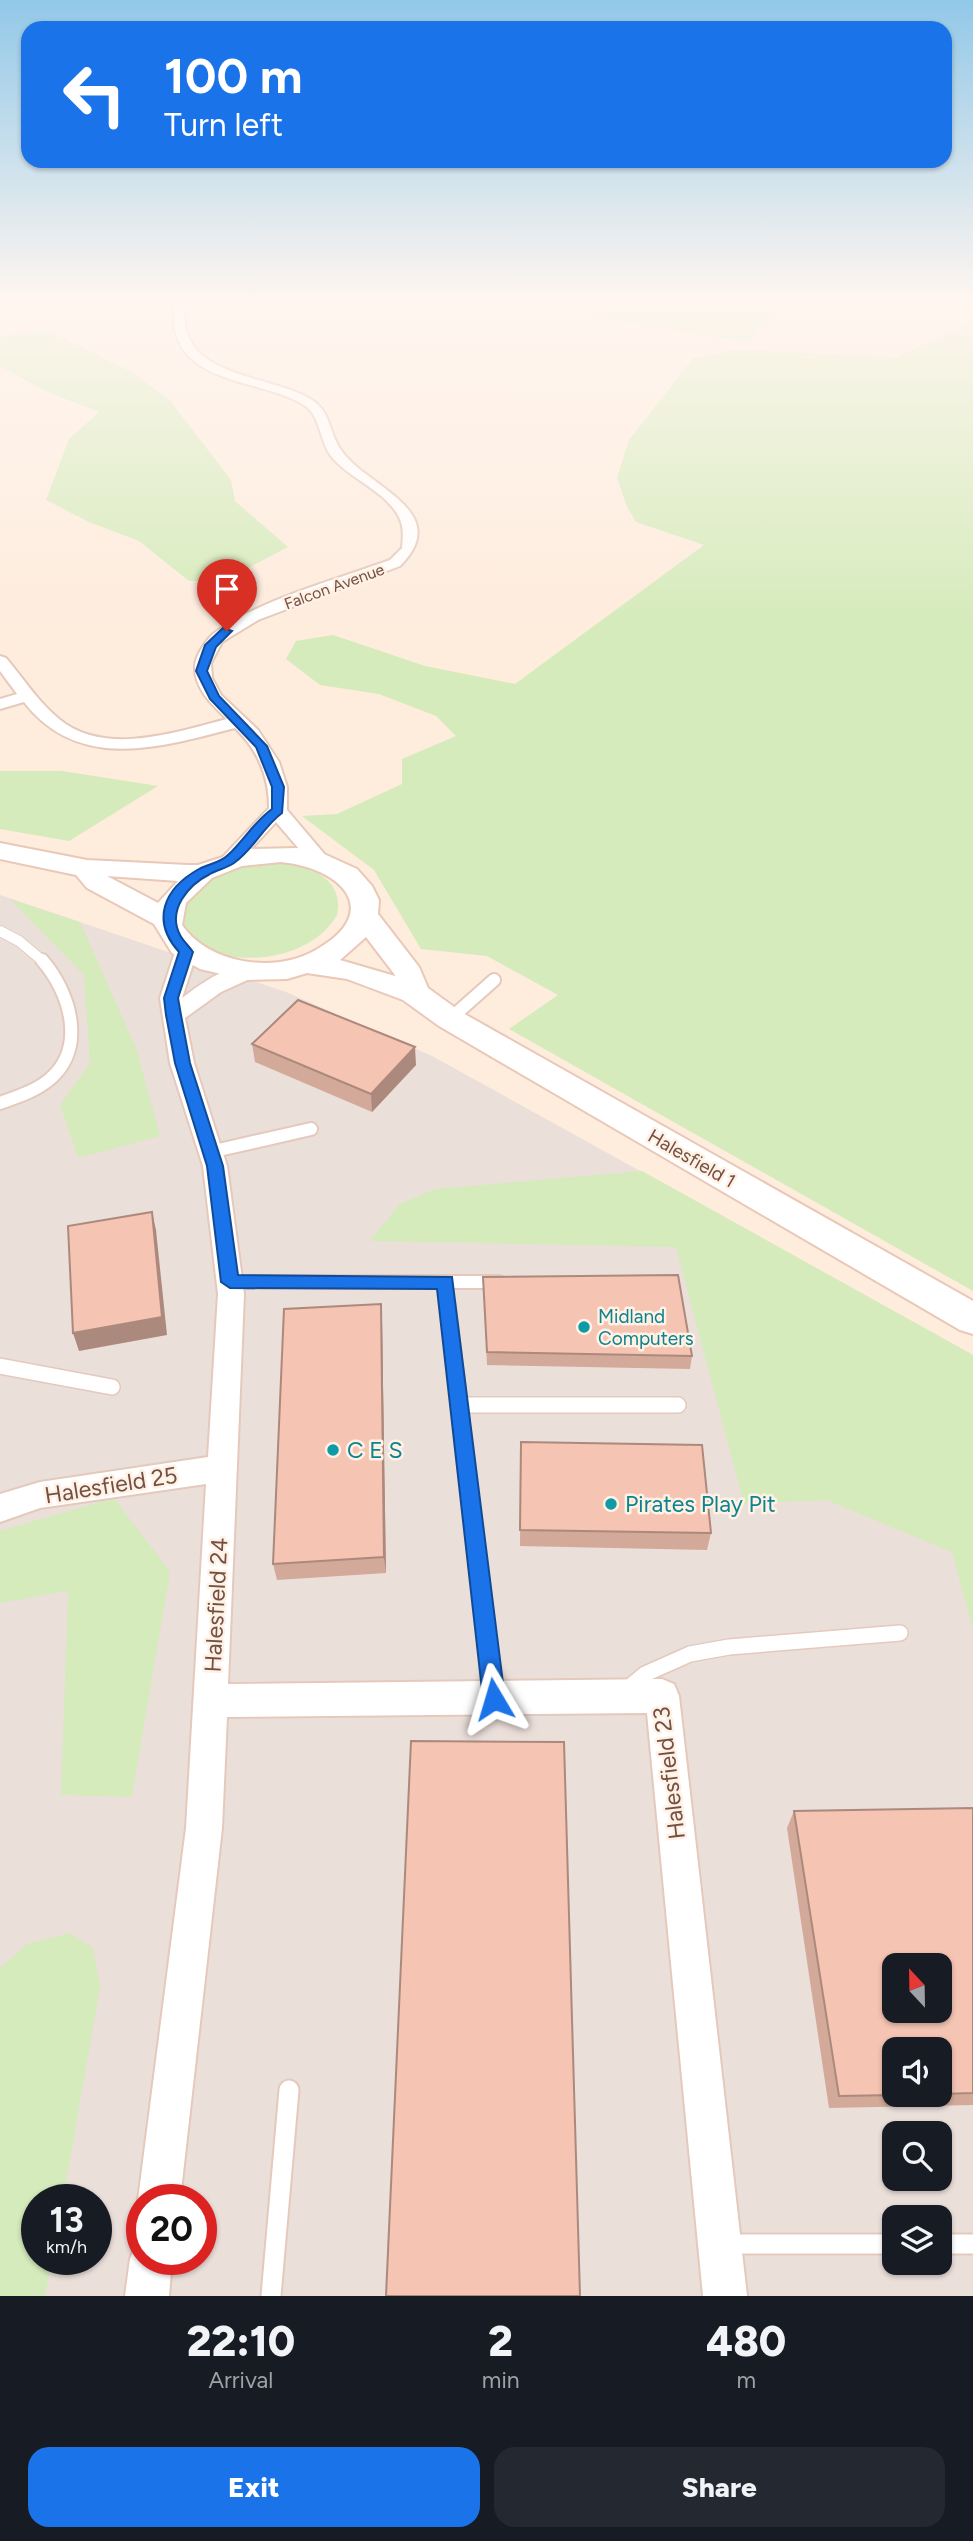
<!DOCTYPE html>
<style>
:root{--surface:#171b24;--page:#242831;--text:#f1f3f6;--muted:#9ea1a6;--accent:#1a73e8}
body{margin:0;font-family:Figtree,sans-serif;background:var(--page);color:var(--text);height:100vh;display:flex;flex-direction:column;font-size:26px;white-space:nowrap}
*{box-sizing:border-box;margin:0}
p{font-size:23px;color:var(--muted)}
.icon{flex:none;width:38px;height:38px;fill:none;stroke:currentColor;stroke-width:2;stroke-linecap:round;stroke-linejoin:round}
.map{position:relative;height:2296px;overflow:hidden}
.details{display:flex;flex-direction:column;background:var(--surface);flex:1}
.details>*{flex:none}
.top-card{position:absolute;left:21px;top:21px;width:931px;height:147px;border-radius:21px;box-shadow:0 2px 5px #0004;background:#1a73e8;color:#fff;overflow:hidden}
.needle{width:46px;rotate:338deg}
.fabs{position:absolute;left:882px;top:1953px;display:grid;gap:14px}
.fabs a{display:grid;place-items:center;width:70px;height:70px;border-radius:14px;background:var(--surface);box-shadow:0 2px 5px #0004;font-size:35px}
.speed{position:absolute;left:21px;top:2184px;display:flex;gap:14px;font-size:35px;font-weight:700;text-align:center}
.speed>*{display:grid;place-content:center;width:91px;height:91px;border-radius:50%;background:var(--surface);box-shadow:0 2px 5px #0004;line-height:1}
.speed small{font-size:18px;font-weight:400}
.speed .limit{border:10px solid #d22;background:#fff;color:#111}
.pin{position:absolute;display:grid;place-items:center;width:60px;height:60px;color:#fff;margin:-72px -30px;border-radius:50% 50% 50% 0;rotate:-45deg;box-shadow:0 0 7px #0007}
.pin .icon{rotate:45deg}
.me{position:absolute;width:77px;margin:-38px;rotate:353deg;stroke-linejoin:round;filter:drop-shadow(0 0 5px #0008)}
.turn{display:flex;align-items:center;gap:24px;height:147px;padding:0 28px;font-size:32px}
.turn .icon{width:91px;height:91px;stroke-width:2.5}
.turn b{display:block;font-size:49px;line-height:60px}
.eta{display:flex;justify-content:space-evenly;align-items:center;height:119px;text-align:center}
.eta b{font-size:42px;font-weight:800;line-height:49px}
.action{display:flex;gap:14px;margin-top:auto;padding:14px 28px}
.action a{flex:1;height:80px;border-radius:21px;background:var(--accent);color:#fff;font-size:28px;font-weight:800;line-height:80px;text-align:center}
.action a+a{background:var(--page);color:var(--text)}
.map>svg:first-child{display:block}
</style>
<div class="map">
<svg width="973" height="2296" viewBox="0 0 973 2296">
<rect width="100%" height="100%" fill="#feecdd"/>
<path fill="#ebdfda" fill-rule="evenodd" d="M0 895 286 992 432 1056 973 1355V2296H0ZM894 1965H940V2011H894ZM894 2049H940V2095H894ZM894 2133H940V2179H894ZM37 2200H96V2259H37ZM142 2200H201V2259H142ZM894 2217H940V2263H894Z"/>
<g fill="#d5ebbb">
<polygon points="604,303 788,303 748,342 598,319"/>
<polygon points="973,322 973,1291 509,1029 558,995 487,956 421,949 374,870 302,816 337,814 402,784 402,759 456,736 436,716 379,694 320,685 286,659 296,641 333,635 425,666 515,684 704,545 636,522 627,507 617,478 629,440 693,358 737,350 896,357"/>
<polygon points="43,328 128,370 169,399 231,480 235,501 288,547 225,580 189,581 139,541 89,522 46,500 69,439 99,412 45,391 0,366 0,337"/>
<polygon points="0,771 62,771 158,786 69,841 0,829"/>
<path d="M277 861C308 865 345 878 337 915 314 955 253 967 211 951 200 947 190 936 181 928L186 892 231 866Z"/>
<polygon points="10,899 80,922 136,1048 160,1136 78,1158 60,1105 90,1063 84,975"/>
<polygon points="642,1171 973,1355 973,1630 952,1552 826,1500 744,1504 676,1247 370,1241 400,1204 436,1189"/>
<polygon points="114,1498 170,1572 132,1797 61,1795 68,1591 0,1603 0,1531"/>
<polygon points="70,1933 93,1948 100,1987 63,2200 37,2200 37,2259 52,2259 45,2296 0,2296 0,1968 27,1944"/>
</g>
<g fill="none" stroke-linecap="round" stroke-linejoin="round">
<g stroke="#e4c9bc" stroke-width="12">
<polyline id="lane-far3" points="0,931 19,941 44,962"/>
</g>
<g stroke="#e4c9bc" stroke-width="16">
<g id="lane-far2">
<polyline points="450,1019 494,980"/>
<path d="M0 1103C17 1097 36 1091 50 1079 87 1047 70 992 42 960"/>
<polyline points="210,1152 311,1129"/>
<polyline points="230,1282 499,1282"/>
<polyline points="445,1282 448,1307"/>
</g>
</g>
<g stroke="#e4c9bc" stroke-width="18">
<g id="lane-far1">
<polyline points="448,1306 494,1695"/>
<polyline points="0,1366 112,1387"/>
<polyline points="460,1405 678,1405"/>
<polyline points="626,1690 645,1674 690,1654 729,1647 900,1633"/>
</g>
</g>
<g stroke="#e4c9bc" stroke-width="23">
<g id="lane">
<polyline points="727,2244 894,2244"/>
<polyline points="940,2244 973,2244"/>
<polyline points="271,2296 289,2090"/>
</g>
</g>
<g stroke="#e4c9bc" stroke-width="4">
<g id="street">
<path d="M174 303H184C185 312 184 322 186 330 198 378 276 377 312 400 331 412 329 433 341 450 366 487 455 511 400 566L258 620 222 642 211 663 212 678 221 695 258 730 279 762 287 787V810L326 856 329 860 326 864H312L276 822 236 865H222L219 861 269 808C269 776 258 750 235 728 161 747 79 773 24 702L0 709V699L17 694 0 671V656L6 658C23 678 38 702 59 719 105 757 176 732 227 719 212 705 194 688 195 666 195 657 206 640 213 634 258 600 336 580 390 560L402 548C403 537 404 527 399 517 385 490 349 479 331 456 319 440 321 416 304 405 264 380 187 385 175 330 173 322 174 311 174 303Z"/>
<path d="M186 945 197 952 182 998C200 985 232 960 256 966L259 971 256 976 221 992 185 1018 194 1063 227 1166 244 1294 228 1684 662 1679 674 1684 679 1696 747 2296H703L647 1713 227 1717 222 1828 180 2200H142V2209L138 2200 186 1828 206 1484 40 1508 0 1522V1494L40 1482 208 1457 218 1294 203 1166 170 1063 160 998 175 952Z"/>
<polygon points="142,2241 142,2259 172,2259 169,2296 125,2296 130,2259 136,2244"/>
</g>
</g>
<g stroke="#e9c8b8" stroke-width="4">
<path id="secondary" d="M0 843 87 860 188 865H198L248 849 297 848 324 854 357 869 372 886 379 900 378 914 419 967 428 988 461 1012 973 1301V1334L960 1330 439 1026 403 1000 347 979 307 973 287 979 247 980 200 969 172 953 154 924 87 888 76 875 0 859ZM281 862C342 868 385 912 314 951 273 974 208 963 182 925L186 903 212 878 242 866ZM107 876 178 881 158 903ZM366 937 395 975V976L340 960Z"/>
</g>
<use href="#lane-far3" stroke="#fff" stroke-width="10"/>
<use href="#lane-far2" stroke="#fff" stroke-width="12"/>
<use href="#lane-far1" stroke="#fff" stroke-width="15"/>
<use href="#lane" stroke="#fff" stroke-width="19"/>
<use href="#street" fill="#fff" fill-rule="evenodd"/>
<use href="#secondary" fill="#fff" fill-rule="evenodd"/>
</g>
<g fill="#d3a999" fill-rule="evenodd">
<polygon points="252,1044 416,1065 372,1112 255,1062"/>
<polygon points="483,1277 692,1356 690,1369 487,1365"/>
<polygon points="381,1304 382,1322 386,1573 277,1580 273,1564"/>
<polygon points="521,1442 711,1533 707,1550 520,1546"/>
<path d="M973 1808V2105L829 2108 787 1828 794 1811ZM940 2049V2095H894Z"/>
</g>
<g fill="#ac897d">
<polygon points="415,1047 416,1065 372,1112 371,1094"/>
<polygon points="152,1212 156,1230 167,1335 79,1351 73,1333"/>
<polygon points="381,1304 382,1322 386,1573 384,1557"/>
</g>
<g fill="#f5c4b2" stroke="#ac897d" stroke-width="2" fill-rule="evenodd">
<polygon points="298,1000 415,1047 371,1094 252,1044"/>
<polygon points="152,1212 162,1317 73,1333 68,1226"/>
<polygon points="678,1275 692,1356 487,1352 483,1277"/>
<polygon points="381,1304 384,1557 273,1564 284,1309"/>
<polygon points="521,1442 702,1445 711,1533 520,1530"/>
<polygon points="411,1741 564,1742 580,2296 386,2296"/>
<path d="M973 1808V2093L940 2094V2049H894V2095L839 2096 794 1811ZM894 1965H940V2011H894Z"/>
</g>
<linearGradient id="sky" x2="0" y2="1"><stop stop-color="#92c8e8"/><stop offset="0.48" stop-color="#fff6f0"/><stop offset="1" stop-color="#fff6f0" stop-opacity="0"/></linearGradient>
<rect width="973" height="625" fill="url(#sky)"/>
<path fill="#1a73e8" stroke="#114b97" stroke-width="2" d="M223 628 232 631 216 647 207 671 219 696 267 746 284 787 282 813C263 827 254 849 234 863 227 868 217 870 210 874 188 885 167 910 180 935 183 941 189 946 193 952L178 998 181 1015 190 1063 223 1166 238 1275 452 1277 505 1699 502 1706 494 1709 487 1706 483 1699 437 1289 230 1288 221 1282 207 1166 175 1063 166 1015 164 998 179 952C151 921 163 889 199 869 208 864 220 863 228 855 244 840 254 822 272 809V787L256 747 210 699 196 671 205 645Z"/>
<g fill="#0f9aa8" stroke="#fff1e4" stroke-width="2.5">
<circle cx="584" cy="1327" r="7"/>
<circle cx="333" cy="1450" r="7"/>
<circle cx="611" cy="1504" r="7"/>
</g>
<g text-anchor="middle" stroke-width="5" stroke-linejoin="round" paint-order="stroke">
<g font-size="16" fill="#744f44" stroke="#fff1e4">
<text transform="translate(334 586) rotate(-20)" y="6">Falcon Avenue</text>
</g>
<g font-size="19" fill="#744f44" stroke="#fff1e4">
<text transform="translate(692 1158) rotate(30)" y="7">Halesfield 1</text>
</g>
<g font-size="19" fill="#0d838f" stroke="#fff1e4" text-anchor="start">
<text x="598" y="1323">Midland<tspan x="598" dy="22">Computers</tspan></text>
</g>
<g font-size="23" fill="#0d838f" stroke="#fff1e4" text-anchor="start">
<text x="347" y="1458">C E S</text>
<text x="625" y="1512">Pirates Play Pit</text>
</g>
<g font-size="23" fill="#744f44" stroke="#fff1e4">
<text transform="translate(111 1485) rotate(-9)" y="8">Halesfield 25</text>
<text transform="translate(216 1605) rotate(-87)" y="8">Halesfield 24</text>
<text transform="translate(669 1773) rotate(-97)" y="8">Halesfield 23</text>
</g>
</g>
</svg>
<div class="fabs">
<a><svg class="needle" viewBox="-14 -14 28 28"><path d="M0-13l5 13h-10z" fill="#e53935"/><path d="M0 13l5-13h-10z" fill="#9ea1a6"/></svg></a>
<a><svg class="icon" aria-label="sound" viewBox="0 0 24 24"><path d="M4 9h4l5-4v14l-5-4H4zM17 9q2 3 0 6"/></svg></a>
<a><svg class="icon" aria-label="search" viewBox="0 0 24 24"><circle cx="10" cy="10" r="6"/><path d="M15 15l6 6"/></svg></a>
<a><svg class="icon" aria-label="layers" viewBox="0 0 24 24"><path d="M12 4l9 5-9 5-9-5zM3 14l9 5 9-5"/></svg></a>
</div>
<div class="speed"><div>13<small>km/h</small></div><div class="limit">20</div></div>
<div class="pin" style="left:227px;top:631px;background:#d93025"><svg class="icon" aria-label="arrive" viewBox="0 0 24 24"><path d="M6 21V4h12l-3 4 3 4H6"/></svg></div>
<svg class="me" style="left:494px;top:1699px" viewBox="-20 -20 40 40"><path d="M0-17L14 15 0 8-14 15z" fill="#1a73e8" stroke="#fff" stroke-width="4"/></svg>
<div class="top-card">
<div class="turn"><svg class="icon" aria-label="left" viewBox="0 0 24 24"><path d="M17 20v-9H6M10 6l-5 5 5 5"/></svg><div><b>100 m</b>Turn left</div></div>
</div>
</div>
<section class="details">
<div class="eta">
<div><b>22:10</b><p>Arrival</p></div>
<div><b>2</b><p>min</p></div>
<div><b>480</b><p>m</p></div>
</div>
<div class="action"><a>Exit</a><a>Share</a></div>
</section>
